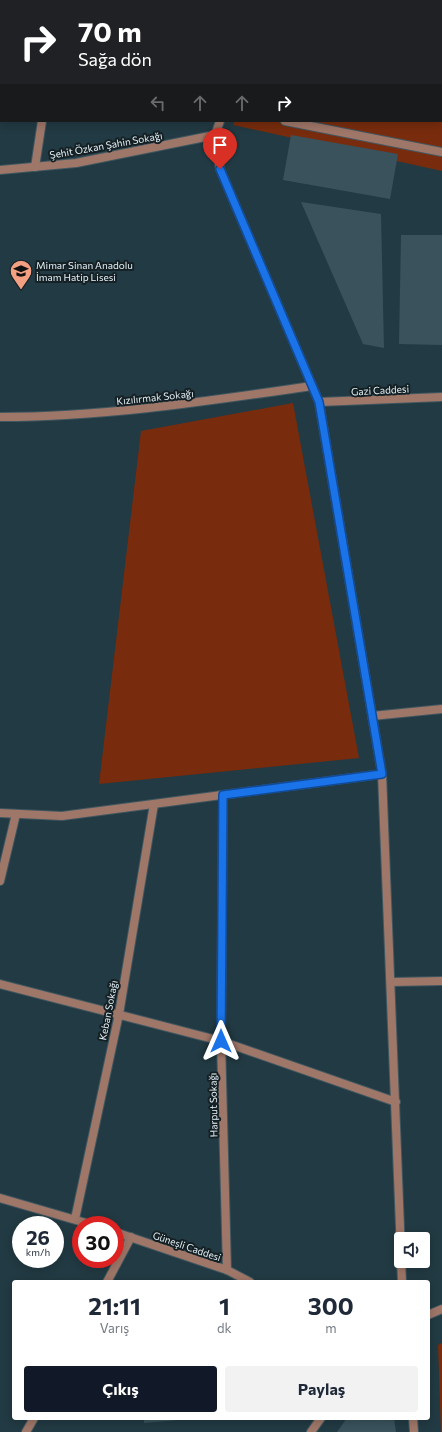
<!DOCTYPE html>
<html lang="tr">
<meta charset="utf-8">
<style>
:root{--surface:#fff;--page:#f2f2f3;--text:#1f2937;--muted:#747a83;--accent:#111827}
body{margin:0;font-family:Commissioner,sans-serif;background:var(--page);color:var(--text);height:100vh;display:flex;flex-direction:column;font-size:15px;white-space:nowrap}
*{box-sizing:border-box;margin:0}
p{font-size:13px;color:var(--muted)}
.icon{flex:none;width:22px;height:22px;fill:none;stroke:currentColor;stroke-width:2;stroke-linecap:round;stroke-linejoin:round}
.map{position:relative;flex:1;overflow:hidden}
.panel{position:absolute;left:12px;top:1280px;width:418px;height:140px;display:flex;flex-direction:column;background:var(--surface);border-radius:4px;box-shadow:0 2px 10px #0003}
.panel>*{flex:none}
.guide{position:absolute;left:0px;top:0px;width:442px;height:122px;box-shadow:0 2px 10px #0003;background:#202124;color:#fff;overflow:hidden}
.fabs{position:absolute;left:394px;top:1232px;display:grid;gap:8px}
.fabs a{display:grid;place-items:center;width:36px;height:36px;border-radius:4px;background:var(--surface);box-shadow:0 2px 10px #0003;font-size:20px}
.speed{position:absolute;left:12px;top:1216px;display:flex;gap:8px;font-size:20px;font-weight:700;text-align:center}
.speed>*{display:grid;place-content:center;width:52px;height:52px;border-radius:50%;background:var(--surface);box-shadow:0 2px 10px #0003;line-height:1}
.speed small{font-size:10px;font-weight:400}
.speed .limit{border:6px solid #d22;background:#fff;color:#111}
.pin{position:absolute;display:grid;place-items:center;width:34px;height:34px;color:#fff;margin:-41px -17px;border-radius:50% 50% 50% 0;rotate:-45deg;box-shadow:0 0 4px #0007}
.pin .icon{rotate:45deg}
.me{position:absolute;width:44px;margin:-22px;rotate:0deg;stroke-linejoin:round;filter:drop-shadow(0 0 3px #0008)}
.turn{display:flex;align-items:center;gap:14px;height:84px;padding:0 12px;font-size:18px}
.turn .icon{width:52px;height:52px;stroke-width:2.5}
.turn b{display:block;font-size:28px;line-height:34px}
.lanes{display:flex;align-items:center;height:38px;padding:0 12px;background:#0003;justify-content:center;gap:20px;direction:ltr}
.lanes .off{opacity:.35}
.eta{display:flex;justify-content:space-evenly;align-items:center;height:68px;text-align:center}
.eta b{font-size:24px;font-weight:700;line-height:28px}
.cta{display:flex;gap:8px;margin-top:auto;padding:8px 12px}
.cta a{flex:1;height:46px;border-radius:4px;background:var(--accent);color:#fff;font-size:16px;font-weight:700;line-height:46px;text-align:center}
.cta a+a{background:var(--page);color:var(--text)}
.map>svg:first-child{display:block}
</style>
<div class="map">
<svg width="442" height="1432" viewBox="0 0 442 1432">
<rect width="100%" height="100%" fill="#223a43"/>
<g fill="#782c0d">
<polygon points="280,0 442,0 442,171 233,125 235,121 441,121 441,1"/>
<polygon points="293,403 359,758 99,784 141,431"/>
<polygon points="442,1343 442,1432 441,1432 438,1345"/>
</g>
<g fill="#39525c">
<polygon points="291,135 398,154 390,199 283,180"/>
<polygon points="301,202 381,214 384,348 363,344"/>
<polygon points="401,235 442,235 442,345 399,344"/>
<polygon points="144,1418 189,1418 189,1419 144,1423"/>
<polygon points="347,1418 394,1418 396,1432 337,1432"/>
</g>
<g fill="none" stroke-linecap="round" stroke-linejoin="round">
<g stroke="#415760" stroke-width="10">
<g id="minor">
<polyline points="62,1 63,0"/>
<polyline points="285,121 442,152"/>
<polyline points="35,167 42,121"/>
<polyline points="0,170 76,163 215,135"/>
<path d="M0 417C105 417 208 401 312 386"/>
<polyline points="372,716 442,709"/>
<polyline points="223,795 221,1041 227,1270"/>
<polyline points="0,813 62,816 382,774"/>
<polyline points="0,881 16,814"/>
<polyline points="391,982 442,981"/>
<polyline points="0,984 221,1041 396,1102"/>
<polyline points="0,1198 93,1225"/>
<polyline points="75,1219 119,1014 154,804"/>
<polyline points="115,1232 227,1270 250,1282"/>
<polyline points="107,1282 131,1237"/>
<polyline points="413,1418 414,1432"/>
<polyline points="26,1432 34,1418"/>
</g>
</g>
<g stroke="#415760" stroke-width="10">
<g id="tertiary">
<polyline points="260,1 260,0"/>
<polyline points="220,121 215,135 220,169 319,402 382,774 401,1253"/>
<polyline points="319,402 442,397"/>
<polyline points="401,1261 402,1282"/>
<polyline points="428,1315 442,1309"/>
<polyline points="311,1432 321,1418"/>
</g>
</g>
<use href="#minor" stroke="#9f7769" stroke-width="8"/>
<use href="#tertiary" stroke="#9f7769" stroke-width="8"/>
</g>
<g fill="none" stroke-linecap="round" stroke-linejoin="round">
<g stroke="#114b97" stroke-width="10">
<polyline id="route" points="220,169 319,402 382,774 223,795 221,1041"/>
</g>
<use href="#route" stroke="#1a73e8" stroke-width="7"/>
</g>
<defs>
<g id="school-pin" transform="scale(1.15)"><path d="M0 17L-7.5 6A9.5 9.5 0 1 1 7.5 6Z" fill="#f39f82" stroke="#152024"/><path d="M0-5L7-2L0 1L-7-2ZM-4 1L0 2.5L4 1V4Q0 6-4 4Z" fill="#111"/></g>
</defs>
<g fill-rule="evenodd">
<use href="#school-pin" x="21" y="271"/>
</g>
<g text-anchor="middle" stroke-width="4" stroke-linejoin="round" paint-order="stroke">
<g font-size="10" fill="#e3f1f7" stroke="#152024">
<text transform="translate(106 145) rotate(-10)" y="4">Şehit Özkan Şahin Sokağı</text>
<text transform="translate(380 390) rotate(-3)" y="4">Gazi Caddesi</text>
<text transform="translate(155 397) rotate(-6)" y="4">Kızılırmak Sokağı</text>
<text transform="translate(108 1010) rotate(-79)" y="4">Keban Sokağı</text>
<text transform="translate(213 1105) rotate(-91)" y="4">Harput Sokağı</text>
<text transform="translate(187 1246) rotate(19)" y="4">Güneşli Caddesi</text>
</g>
<g font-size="10" fill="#e3f1f7" stroke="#152024" text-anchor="start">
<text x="36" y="269">Mimar Sinan Anadolu<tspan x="36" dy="12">İmam Hatip Lisesi</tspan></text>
</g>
</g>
</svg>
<div class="fabs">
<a><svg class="icon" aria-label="sound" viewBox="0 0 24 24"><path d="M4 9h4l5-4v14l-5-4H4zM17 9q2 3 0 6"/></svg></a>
</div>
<div class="speed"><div>26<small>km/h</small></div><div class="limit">30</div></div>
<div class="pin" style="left:220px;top:169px;background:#d93025"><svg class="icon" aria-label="arrive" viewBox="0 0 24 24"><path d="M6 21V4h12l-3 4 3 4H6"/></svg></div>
<svg class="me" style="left:221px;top:1041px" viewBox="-20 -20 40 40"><path d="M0-17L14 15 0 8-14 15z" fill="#1a73e8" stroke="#fff" stroke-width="4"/></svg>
<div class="guide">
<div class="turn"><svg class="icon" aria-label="right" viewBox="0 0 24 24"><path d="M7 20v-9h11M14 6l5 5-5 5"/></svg><div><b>70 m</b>Sağa dön</div></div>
<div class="lanes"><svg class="icon off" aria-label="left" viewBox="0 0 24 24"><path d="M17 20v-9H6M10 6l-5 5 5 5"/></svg><svg class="icon off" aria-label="ahead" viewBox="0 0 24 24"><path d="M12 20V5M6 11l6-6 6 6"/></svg><svg class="icon off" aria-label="ahead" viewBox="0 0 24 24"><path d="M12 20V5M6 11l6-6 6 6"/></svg><svg class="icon" aria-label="right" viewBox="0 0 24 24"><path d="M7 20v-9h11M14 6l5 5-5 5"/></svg></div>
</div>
<section class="panel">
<div class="eta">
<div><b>21:11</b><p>Varış</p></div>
<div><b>1</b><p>dk</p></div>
<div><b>300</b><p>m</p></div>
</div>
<div class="cta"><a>Çıkış</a><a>Paylaş</a></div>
</section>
</div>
